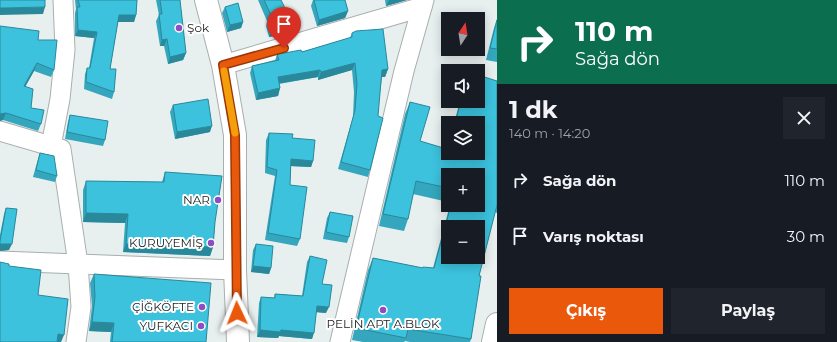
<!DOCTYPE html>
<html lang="tr">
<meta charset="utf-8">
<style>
:root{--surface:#171b24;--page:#20242c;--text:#f1f3f6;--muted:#9ea1a6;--accent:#ea580c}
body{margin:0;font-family:Montserrat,sans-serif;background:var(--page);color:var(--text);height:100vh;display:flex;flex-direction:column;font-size:15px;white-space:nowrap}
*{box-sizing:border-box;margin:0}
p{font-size:13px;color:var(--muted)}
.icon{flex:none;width:22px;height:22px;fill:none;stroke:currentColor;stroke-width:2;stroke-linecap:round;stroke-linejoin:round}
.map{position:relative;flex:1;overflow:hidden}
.details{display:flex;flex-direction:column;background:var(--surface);width:340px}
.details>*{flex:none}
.banner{background:#0b6e4f;color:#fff;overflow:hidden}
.needle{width:26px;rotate:12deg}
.buttons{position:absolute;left:441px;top:12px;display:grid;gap:8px}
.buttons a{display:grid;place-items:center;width:44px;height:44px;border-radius:0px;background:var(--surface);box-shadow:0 2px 10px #0003;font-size:20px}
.pin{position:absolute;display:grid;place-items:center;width:34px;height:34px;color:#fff;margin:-41px -17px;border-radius:50% 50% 50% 0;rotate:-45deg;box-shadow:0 0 4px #0007}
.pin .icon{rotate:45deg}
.me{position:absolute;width:44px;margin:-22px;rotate:358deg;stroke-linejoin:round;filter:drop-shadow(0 0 3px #0008)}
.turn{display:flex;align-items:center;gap:14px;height:84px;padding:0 12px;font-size:18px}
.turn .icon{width:52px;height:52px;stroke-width:2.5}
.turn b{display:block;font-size:28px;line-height:34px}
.round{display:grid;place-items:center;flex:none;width:42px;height:42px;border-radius:0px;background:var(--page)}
.overview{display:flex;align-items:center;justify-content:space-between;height:68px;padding:0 12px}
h1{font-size:24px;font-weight:700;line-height:30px}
.action{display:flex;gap:8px;margin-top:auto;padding:8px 12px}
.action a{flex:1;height:46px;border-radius:0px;background:var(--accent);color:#fff;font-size:16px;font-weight:700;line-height:46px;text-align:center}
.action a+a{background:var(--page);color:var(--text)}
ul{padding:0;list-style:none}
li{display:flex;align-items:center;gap:12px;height:56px;padding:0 12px}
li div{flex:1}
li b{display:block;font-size:15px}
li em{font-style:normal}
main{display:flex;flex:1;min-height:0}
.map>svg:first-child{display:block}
</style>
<main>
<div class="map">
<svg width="497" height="342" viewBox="0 0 497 342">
<rect width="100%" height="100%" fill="#e8efef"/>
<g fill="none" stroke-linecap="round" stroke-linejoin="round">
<g stroke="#a8afae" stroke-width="21">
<g id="street">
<polyline points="223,65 422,7"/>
<polyline points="0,131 61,149 78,264 81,307 76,342"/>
<polyline points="51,146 60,99 65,50 63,0"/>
<polyline points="0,261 235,270"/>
<polyline points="340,342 404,71 424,0"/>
</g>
</g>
<g stroke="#a8afae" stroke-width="24">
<g id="secondary">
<polyline points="206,0 223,65 235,135 235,270 238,342"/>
<polyline points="493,342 497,324"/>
</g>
</g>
<use href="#street" stroke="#fff" stroke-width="19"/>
<use href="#secondary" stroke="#fff" stroke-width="22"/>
</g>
<g fill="#34a7be">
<polygon points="75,0 137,0 136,15 134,22 118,22 110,69 114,92 112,99 84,89 85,74 87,68 89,68 94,38 75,36 75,13 76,9"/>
<polygon points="156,0 180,0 186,53 183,60 168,64 164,46 160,46 156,21 159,15"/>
<polygon points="258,0 281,0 287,33 269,37 266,26 267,21"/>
<polygon points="313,0 345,0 348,11 345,18 317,26 311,6"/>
<polygon points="385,0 407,0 386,6"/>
<polygon points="225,7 243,22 241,28 227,32 222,13"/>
<polygon points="497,19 497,62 486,60 494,28"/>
<polygon points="0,26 38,40 54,70 51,77 34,71 25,87 31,108 41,124 38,131 3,120 0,121"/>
<polygon points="352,33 388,69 385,77 382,77 370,170 368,177 338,169 353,117 354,92 352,70 318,80 318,77 279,84 280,88 278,96 256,100 250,73 252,66 275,61 277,54 302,52 350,38"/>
<polygon points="497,81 497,213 495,212 479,276 471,339 470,342 410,342 405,341 404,342 363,342 352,340 368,270 373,258 423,268 433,268 450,205 478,205 448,175 448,202 413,194 408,219 404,231 379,226 405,114 410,102 420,141 446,149 448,144 448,153 478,123 454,123 460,101 478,101"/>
<polygon points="173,105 210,132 175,139 170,112"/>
<polygon points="70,115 105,140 103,146 65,139 68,122"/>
<polygon points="269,133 292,138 313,161 311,167 291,166 290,185 300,239 297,246 265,240 275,176 265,173 266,140"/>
<polygon points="40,153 57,176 55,182 33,177 38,159"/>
<polygon points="165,172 215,222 213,247 210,256 123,252 125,223 83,222 83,190 86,181 162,182"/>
<polygon points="6,208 9,250 0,251 0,235 4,214"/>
<polygon points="330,212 349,237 347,243 323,239 327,218"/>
<polygon points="256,244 271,268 269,274 251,272 253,250"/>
<polygon points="310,256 322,284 326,313 316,312 312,339 279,336 278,338 257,337 259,303 261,297 274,298 275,294 302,296 307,262"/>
<polygon points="94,274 206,342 110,342 111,332 89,331 92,306 90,283"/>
</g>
<g fill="#2a889b">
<polygon points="389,0 407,0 386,6"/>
<polygon points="45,7 43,14 0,15 0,8"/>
<polygon points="348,11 345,18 317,26 319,20"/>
<polygon points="119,15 136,15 134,22 117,22"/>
<polygon points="243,22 241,28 227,32 230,25"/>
<polygon points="290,25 287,33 269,37 272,30"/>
<polygon points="78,30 97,32 94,38 75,36"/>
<polygon points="167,39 164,46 160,46 162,40"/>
<polygon points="186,53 183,60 168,64 170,57"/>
<polygon points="37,63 34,71 21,94 24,86"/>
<polygon points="355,63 352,70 318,80 321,72"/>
<polygon points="388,69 385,77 380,77 382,70"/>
<polygon points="320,70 318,77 275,84 278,77"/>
<polygon points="280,88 278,96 256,100 258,93"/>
<polygon points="6,113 3,120 0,121 0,114"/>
<polygon points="212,126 210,132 175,139 177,132"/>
<polygon points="291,159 313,161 311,167 289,166"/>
<polygon points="86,213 128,214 125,223 83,222"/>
<polygon points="0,244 12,244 9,250 0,251"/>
<polygon points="126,244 213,247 210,256 123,252"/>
<polygon points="253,266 271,268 269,274 251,272"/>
<polygon points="317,306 329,307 326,313 315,312"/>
<polygon points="92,322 114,323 111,332 89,331"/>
<polygon points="260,330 281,330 314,333 312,339 279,336 278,338 257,337"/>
<polygon points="58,334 64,335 61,342 55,342"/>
</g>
<g fill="#3cc2dd" stroke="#2a889b" fill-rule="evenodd">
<polygon points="0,0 45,0 45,7 0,8"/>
<polygon points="78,0 137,0 136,15 119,15 110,69 116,69 114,92 86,82 87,68 90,68 97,32 78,30 77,7 80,7"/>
<polygon points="160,0 180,0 186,53 170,57 167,39 162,40 159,14 162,14"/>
<polygon points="264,0 281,0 287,12 290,25 272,30 268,18 272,17"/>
<polygon points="314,0 345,0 348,11 319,20"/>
<polygon points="238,3 243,22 230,25 225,7"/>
<polygon points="497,20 497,49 490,48"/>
<polygon points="0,26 39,31 38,40 57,40 54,70 37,63 24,86 33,89 31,108 44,110 41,124 6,113 0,114"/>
<polygon points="383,29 388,69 382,70 378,116 383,118 370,170 341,162 355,110 357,84 355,63 321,72 320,70 278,77 280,88 258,93 252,66 279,60 277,54 279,54 301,50 302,52 352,37 352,33 356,31"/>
<path d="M478 75 497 81V205L479 276H481L471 339 408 329 406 338 356 328 373 258 423 268V267L434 268 451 205H478V175H448V188L416 181 408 219 383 214 410 102 430 107 420 141 447 149 448 147V153H478V123H455L461 101H478ZM448 227H478V257H448Z"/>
<polygon points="208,99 212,126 177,132 173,105"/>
<polygon points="70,115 108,121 105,140 67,132"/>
<polygon points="269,133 293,134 292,138 315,140 313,161 291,159 290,185 307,187 300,239 268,233 277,170 267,167"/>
<polygon points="40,153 54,156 57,176 36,170"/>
<polygon points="165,172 222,176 215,222 213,247 126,244 128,214 86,213 86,181 164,182"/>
<polygon points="6,208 17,209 12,244 0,244 0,241"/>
<polygon points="330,212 353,216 349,237 326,232"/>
<polygon points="256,244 273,246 271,268 253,266"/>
<polygon points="310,256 327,260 322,284 332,285 329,307 317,306 314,333 281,330 280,332 260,330 261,297 275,298 275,294 303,296"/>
<polygon points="0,262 9,264 9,266 41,270 38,295 68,299 64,335 58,334 57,342 0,342"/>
<polygon points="94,274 211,283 206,342 112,342 114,323 92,322 95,297"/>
</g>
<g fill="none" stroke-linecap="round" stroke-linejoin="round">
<g stroke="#983908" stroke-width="10">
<polyline id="route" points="237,313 235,135 223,65 284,48"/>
</g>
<use href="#route" stroke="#ea580c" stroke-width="7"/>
<polyline stroke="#f59e0b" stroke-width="7" points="224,71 235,133"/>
</g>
<g fill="#904cc1" stroke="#fff" stroke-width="1.5">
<circle cx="179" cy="28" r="4"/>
<circle cx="218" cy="200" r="4"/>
<circle cx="211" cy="243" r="4"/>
<circle cx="202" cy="307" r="4"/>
<circle cx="383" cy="310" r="4"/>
<circle cx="201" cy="326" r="4"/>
</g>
<g text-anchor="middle" stroke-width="4" stroke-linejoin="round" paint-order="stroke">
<g font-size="12" fill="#202323" stroke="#fff" text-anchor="end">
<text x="187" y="32" text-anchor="start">Şok</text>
<text x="210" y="204">NAR</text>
<text x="203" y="247">KURUYEMİŞ</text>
<text x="194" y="311">ÇİĞKÖFTE</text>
<text x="383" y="328" text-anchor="middle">PELİN APT A.BLOK</text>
<text x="193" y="330">YUFKACI</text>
</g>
</g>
</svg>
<div class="buttons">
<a><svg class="needle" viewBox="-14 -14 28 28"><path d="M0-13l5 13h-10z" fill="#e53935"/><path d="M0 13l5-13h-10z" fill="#9ea1a6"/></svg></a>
<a><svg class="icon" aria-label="sound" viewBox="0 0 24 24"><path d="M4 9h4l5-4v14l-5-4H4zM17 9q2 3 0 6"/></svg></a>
<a><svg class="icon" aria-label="layers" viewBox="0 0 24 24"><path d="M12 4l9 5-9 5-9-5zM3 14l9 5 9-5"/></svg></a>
<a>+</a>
<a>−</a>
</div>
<div class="pin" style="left:284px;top:48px;background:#d93025"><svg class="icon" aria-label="arrive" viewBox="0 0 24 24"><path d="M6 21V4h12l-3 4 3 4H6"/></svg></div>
<svg class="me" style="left:237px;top:313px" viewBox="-20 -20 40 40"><path d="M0-17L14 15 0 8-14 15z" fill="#ea580c" stroke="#fff" stroke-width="4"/></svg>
</div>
<section class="details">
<div class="banner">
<div class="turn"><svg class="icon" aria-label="right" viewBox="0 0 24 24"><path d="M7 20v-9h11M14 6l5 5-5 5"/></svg><div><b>110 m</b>Sağa dön</div></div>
</div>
<div class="overview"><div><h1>1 dk</h1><p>140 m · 14:20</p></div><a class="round"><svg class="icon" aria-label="close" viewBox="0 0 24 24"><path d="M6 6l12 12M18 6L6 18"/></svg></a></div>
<ul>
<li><svg class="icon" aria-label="right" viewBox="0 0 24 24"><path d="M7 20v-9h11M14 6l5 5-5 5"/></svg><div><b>Sağa dön</b></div><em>110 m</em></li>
<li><svg class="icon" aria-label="arrive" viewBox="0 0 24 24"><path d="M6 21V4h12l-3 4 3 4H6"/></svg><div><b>Varış noktası</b></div><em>30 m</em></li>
</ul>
<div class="action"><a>Çıkış</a><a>Paylaş</a></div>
</section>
</main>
